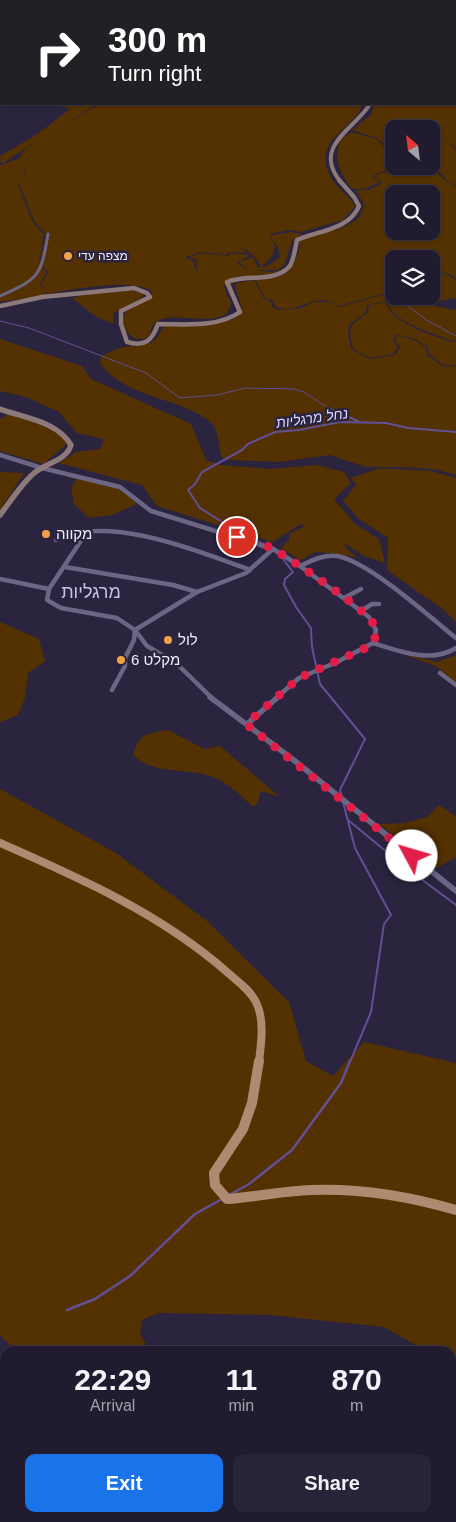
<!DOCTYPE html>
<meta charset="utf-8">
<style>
:root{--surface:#201b2f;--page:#282437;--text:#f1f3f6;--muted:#a2a1aa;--line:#3d394b;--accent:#1a73e8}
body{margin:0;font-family:Helvetica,Heebo,sans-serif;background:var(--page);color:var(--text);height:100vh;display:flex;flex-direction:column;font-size:19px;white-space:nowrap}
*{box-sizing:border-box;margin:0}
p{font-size:16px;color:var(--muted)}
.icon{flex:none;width:28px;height:28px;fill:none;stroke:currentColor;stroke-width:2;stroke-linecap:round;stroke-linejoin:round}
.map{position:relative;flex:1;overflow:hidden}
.drawer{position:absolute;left:0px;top:1346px;width:456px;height:176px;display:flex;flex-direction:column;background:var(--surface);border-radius:15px 15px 0 0;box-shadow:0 1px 4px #0004,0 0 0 1px var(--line)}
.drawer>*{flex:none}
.banner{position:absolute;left:0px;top:0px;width:456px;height:105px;box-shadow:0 1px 4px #0004,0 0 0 1px var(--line);background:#202124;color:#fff;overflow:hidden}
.needle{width:32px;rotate:332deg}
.controls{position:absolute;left:385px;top:120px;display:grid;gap:10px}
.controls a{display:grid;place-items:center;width:55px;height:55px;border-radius:10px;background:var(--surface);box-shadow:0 1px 4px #0004,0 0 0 1px var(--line);font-size:25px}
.pin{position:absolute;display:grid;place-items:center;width:42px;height:42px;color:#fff;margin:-21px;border:2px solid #fff;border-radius:50%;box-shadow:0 1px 5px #0007}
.me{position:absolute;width:55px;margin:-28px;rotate:309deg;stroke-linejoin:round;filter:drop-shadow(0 0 4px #0008)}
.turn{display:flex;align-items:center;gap:18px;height:105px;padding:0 25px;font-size:22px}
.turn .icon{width:65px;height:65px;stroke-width:2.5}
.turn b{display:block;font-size:35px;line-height:42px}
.eta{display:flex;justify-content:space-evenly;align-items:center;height:85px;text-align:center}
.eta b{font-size:30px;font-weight:700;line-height:35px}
.action{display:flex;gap:10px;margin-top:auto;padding:10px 25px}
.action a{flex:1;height:58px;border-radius:10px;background:var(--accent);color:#fff;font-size:20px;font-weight:700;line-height:58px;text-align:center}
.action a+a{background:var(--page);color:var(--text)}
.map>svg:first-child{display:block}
</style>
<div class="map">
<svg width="456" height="1522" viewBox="0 0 456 1522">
<rect width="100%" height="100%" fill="#2a243f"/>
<g fill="#543101" fill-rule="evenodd">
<polygon points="450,0 456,0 456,148 443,139 456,150 456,185 449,182 433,166 431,129 394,129 394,149 388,147 377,138 352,130 371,115 374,104 455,104 455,1"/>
<path d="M55 104H97L46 137 99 104H363C351 132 310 140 332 179 338 190 349 195 355 206L343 220 301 232 289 230 270 234 275 247 272 256 262 267H266L280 257 278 247 271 238 272 235 290 232 302 234 292 241 284 266 277 270H253L271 272 284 270 266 275 236 277 233 284 222 286 227 290H225L231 303C226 340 153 296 150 335 137 348 118 329 125 314 129 306 144 300 152 295V291C131 278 72 289 48 294L41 285 48 272 40 264 46 234 34 221 19 183 26 176 24 172 28 168 23 172 25 176 18 184 32 221 44 234 39 264 46 272 40 285 45 290 46 295 0 302V165L18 159 25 149 38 142C24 147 14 157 1 164L0 156 36 135 70 109ZM237 246C249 251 255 255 261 267L258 268 253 257 239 262 249 271 237 263 250 255 230 253 229 256 203 253 189 257 198 261 196 267 198 272 194 268 195 262 185 257 202 252 227 255 228 252 248 253Z"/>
<path d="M352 132 377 139 386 149 394 150V165L389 169 372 176 380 182 365 189H352C338 172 327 144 352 132Z"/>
<path d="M431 163C435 174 446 182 456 186V278L447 273 434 272 438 278 437 281 431 282V259H394V291L338 306C334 305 331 302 327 301 309 297 292 316 274 306V302L271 299 265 298 255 279C272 278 288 279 295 261 298 254 300 249 299 242 316 233 349 230 360 216 362 213 363 207 364 204L356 190H369L382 183 374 176 388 171 394 165 431 166ZM394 194H431V231H394Z"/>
<path d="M436 273 446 274 456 280V298L424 304 456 310V341C440 337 406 325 395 314 391 311 389 305 386 301L367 305 366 312 350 324 348 333 351 349 370 359 395 355 400 347 395 340 397 335 414 340 426 347 427 355 444 367 456 366V475L438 470 406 467H366L330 455 278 462 228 460 222 458C218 447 220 433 212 424 207 418 199 414 192 411 161 396 123 393 100 364L101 356C109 353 116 349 124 347 135 344 146 348 155 340 159 336 161 330 165 326L216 324 236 318 242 308 235 287 237 283 254 280 264 299H269L272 307 279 310 301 308 314 302H328L338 307 394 292V296H431V283L438 282 440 278Z"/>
<polygon points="129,290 145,294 140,299 113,313 113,324 95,316 72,298 97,292"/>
<path d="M385 302C388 306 390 312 394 315 410 328 436 338 456 342V365L445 366 429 354 428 347 415 339 396 334 393 340 398 347 393 354 371 358 353 349 350 333 352 325 368 312 369 305Z"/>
<path d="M0 339 82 366 91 379 191 424 206 460 219 465 271 469 317 465 344 472 351 483 334 499 355 524 379 539 385 563 364 556 344 543 346 548 358 558C349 556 320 550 313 553 308 555 306 559 300 560L281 548 289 540V534L305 526 301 524 272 542 157 506 142 485 59 463 76 452 100 449 104 439 77 433 59 412 26 397 0 391Z"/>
<polygon points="9,414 46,426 67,441 65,446 43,464 0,451 0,419"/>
<polygon points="380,468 431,471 456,478 456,622 444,610 387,570 388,538 359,519 343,501 356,485 351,478"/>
<polygon points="0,472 24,473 0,510"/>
<path d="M78 477C103 482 119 485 137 504L112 515 89 518 74 504 71 487Z"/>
<polygon points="0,622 39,639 45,661 28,673 25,698 18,715 0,722"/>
<polygon points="400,653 437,662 456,655 456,683 436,666"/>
<path d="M168 730 204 749 220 746 280 797 261 791 258 802 253 807C240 795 230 784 213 777 188 767 154 776 133 755 139 733 147 734 168 730Z"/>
<polygon points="0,789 116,853 207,921 289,1002 306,1061 333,1076 364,1042 456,1063 456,1408 451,1405 451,1351 426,1351 384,1327 270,1315 158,1313 142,1320 140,1334 150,1351 17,1351 0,1336"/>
<polygon points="439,805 456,816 456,857 437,868 379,824 405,823 427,817"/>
</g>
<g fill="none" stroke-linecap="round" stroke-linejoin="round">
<g stroke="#615096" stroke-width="1">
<polyline points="128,1 131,0"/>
<polyline points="405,304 428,321 456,336"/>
<polyline points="0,321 29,328 146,373 180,398 217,395 245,388 294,389 304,392 331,410"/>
</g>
<g stroke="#615096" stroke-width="2">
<polyline points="328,408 358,421"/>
<polyline points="263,544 235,530 200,508 188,490 195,484 202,472 242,450 248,444 275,432 299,430 340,422 386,423 408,428 456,432"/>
<polyline points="280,555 293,572 285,579 284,585 296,607 311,628 312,647 320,684 365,739 340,790 342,797"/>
<polyline points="343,802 355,848 391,915 384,924 371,1012 350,1062"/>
<polyline points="348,820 405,867 456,905"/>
</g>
<g stroke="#615096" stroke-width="2.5">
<polyline points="231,1194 249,1184 292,1150 341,1083 350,1061"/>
<polyline points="67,1310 95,1299 130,1276 195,1214 222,1199"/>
</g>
<path stroke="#6c6684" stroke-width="3" d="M0 296C39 279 41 276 48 234"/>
<g stroke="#6c6684" stroke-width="4.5">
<polyline points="0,455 42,468 120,487 151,511 273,549 300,566 369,617 376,630 373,643 337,662 299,678 276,698"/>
<polyline points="88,530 49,589 47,600 61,608 117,618 135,630 147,646 177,664 212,698"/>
<path d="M56 540C109 514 198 551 250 570"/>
<path d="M300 566C311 561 324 554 337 556 368 561 430 617 456 638"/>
<polyline points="65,567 173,585 197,592"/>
<polyline points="0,579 49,589"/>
<polyline points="344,598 361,589"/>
<polyline points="361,611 372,604 379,604"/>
<path d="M373 643C399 651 431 664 456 648"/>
<polyline points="440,673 456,685"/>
<polyline points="112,690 125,666 125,658 134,640 135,630 197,592 246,573 273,549"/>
</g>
<g stroke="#6c6684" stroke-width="5.5">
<polyline points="210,697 295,761 456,891"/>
<polyline points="247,724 278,697"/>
</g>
<g stroke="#6c6684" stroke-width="7">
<polyline points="0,1386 5,1389"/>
<polyline points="0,1483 5,1486"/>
<polyline points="49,1518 55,1522"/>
<polyline points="191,1518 197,1522"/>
</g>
<path stroke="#8d787a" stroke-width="4" d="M340 181C312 146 355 129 370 104"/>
<g stroke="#8d787a" stroke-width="4.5">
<path d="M0 306 42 297 134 288 147 293 150 297 121 311V324L127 342C145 347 152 341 158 324 185 324 217 328 240 312L227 282C246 274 274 283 289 267 294 261 295 248 297 240 318 231 350 229 359 206L354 197 339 180"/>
<polyline points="0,409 2,410"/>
</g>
<path stroke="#8d787a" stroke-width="5.5" d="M0 409C24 418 57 421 71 445 66 462 43 463 32 475 20 486 10 502 0 515"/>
<path stroke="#af8970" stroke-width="8" d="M0 843C80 878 161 914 227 972 237 981 250 990 256 1002 265 1020 261 1044 259 1062"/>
<path stroke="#af8970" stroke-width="10" d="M259 1061 252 1103 243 1129 214 1173 215 1185 227 1199C255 1197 283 1191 311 1190 361 1188 408 1196 456 1210"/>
</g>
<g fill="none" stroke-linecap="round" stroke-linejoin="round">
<path stroke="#e11d48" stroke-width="9" stroke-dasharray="0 16.2" d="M237 537C249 540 262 543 273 549 290 559 368 610 374 625 377 631 376 641 370 646L299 678 246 724 412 856"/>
</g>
<g fill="#f4a344" stroke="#2a243f" stroke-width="2">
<circle cx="68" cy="256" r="5"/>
<circle cx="46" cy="534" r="5"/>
<circle cx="168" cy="640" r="5"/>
<circle cx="121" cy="660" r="5"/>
</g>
<g text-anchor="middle" stroke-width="5" stroke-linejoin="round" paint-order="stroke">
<g font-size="12" fill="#efecfe" stroke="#2a243f" text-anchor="start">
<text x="78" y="260">מצפה עדי</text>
</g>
<g font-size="14" font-style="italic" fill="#ddd6fe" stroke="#2a243f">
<text transform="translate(312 418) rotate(-8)" y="5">נחל מרגליות</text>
</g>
<g font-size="15" fill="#efecfe" stroke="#2a243f" text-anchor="start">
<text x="56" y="539">מקווה</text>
<text x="178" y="645">לול</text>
<text x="131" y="665">מקלט 6</text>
</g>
<g font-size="18" fill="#c7c1e3" stroke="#2a243f">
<text x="91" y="598">מרגליות</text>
</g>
</g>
</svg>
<div class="controls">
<a><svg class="needle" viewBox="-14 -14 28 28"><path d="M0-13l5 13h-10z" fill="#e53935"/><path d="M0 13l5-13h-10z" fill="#a2a1aa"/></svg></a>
<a><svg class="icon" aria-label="search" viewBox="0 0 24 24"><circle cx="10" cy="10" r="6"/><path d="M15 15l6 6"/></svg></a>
<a><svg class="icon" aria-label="layers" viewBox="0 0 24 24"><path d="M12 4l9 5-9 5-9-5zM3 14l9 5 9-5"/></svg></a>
</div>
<div class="pin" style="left:237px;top:537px;background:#d93025"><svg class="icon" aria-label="arrive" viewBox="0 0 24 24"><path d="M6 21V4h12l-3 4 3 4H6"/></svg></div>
<svg class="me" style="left:412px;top:856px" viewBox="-20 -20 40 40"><circle r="19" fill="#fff"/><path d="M0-13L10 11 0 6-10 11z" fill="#e11d48"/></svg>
<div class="banner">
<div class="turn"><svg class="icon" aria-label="right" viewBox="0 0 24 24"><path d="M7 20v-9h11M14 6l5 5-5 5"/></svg><div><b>300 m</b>Turn right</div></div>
</div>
<section class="drawer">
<div class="eta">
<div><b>22:29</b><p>Arrival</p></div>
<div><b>11</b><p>min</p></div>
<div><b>870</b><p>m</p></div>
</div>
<div class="action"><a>Exit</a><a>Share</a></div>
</section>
</div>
